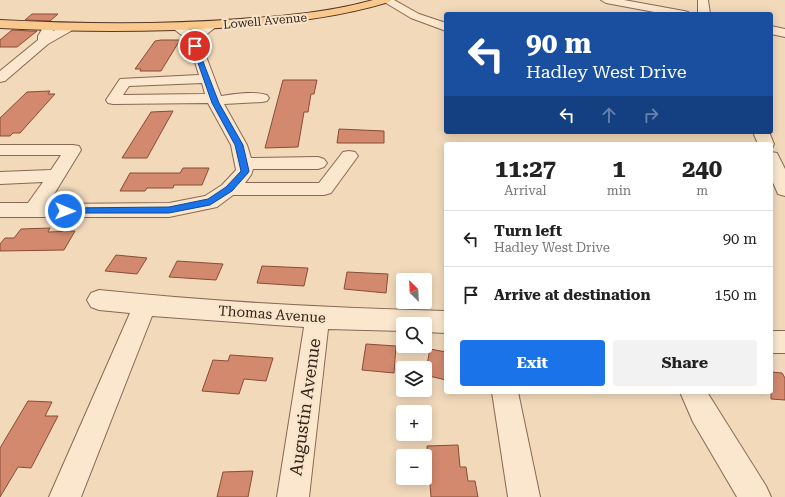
<!DOCTYPE html>
<meta charset="utf-8">
<style>
:root{--surface:#fff;--page:#f2f2f2;--text:#222;--muted:#767676;--line:#e0e0e0;--accent:#1a73e8}
body{margin:0;font-family:"Roboto Serif",serif;background:var(--page);color:var(--text);height:100vh;display:flex;flex-direction:column;font-size:15px;white-space:nowrap}
*{box-sizing:border-box;margin:0}
p{font-size:13px;color:var(--muted)}
.icon{flex:none;width:22px;height:22px;fill:none;stroke:currentColor;stroke-width:2;stroke-linecap:round;stroke-linejoin:round}
.map{position:relative;flex:1;overflow:hidden}
.panel{position:absolute;left:444px;top:142px;width:329px;height:252px;display:flex;flex-direction:column;background:var(--surface);border-radius:4px;box-shadow:0 2px 10px #0003}
.panel>*{flex:none}
.banner{position:absolute;left:444px;top:12px;width:329px;height:122px;border-radius:4px;box-shadow:0 2px 10px #0003;background:#1a4fa0;color:#fff;overflow:hidden}
.needle{width:26px;rotate:336deg}
.buttons{position:absolute;left:396px;top:273px;display:grid;gap:8px}
.buttons a{display:grid;place-items:center;width:36px;height:36px;border-radius:4px;background:var(--surface);box-shadow:0 2px 10px #0003;font-size:20px}
.pin{position:absolute;display:grid;place-items:center;width:34px;height:34px;color:#fff;margin:-17px;border:2px solid #fff;border-radius:50%;box-shadow:0 1px 4px #0007}
.me{position:absolute;width:44px;margin:-22px;rotate:91deg;stroke-linejoin:round;filter:drop-shadow(0 0 3px #0008)}
.turn{display:flex;align-items:center;gap:14px;height:84px;padding:0 16px;font-size:18px}
.turn .icon{width:52px;height:52px;stroke-width:2.5}
.turn b{display:block;font-size:28px;line-height:34px}
.lanes{display:flex;align-items:center;height:38px;padding:0 16px;background:#0003;justify-content:center;gap:20px;direction:ltr}
.lanes .off{opacity:.35}
.eta{display:flex;justify-content:space-evenly;align-items:center;height:68px;text-align:center}
.eta b{font-size:24px;font-weight:700;line-height:28px}
.action{display:flex;gap:8px;margin-top:auto;padding:8px 16px}
.action a{flex:1;height:46px;border-radius:4px;background:var(--accent);color:#fff;font-size:16px;font-weight:700;line-height:46px;text-align:center}
.action a+a{background:var(--page);color:var(--text)}
ul{padding:0;list-style:none}
li{display:flex;align-items:center;gap:12px;height:56px;padding:0 16px;border-top:1px solid var(--line)}
li div{flex:1}
li b{display:block;font-size:15px}
li em{font-style:normal}
.map>svg:first-child{display:block}
</style>
<div class="map">
<svg width="785" height="497" viewBox="0 0 785 497">
<rect width="100%" height="100%" fill="#f1d9ba"/>
<g fill="#d2896d" stroke="#894c37">
<polygon points="32,14 58,14 50,21 25,20"/>
<polygon points="12,30 30,31 37,31 17,47 0,47 0,40"/>
<polygon points="161,40 180,40 161,71 140,71 141,69 135,69 155,41"/>
<polygon points="283,80 317,80 314,94 311,94 308,112 304,112 298,147 265,148"/>
<polygon points="50,91 48,94 55,94 20,133 13,133 10,136 0,136 0,118 27,92"/>
<polygon points="173,111 147,158 122,158 151,112"/>
<polygon points="339,129 384,131 384,143 337,143"/>
<polygon points="183,168 209,168 202,185 174,185 173,188 147,188 145,191 120,191 130,173 180,173"/>
<polygon points="50,228 48,232 75,231 64,250 0,251 0,244 5,238 14,238 21,229"/>
<polygon points="116,255 147,258 137,274 105,271"/>
<polygon points="177,261 223,264 216,280 169,277"/>
<polygon points="262,266 308,268 304,286 257,283"/>
<polygon points="347,272 388,274 386,293 344,289"/>
<polygon points="366,344 396,346 394,373 362,370"/>
<polygon points="430,349 446,352 446,380 425,375"/>
<polygon points="230,355 273,358 266,381 244,379 239,394 202,391 213,360 228,361"/>
<polygon points="771,372 782,373 785,378 785,400 771,399"/>
<polygon points="28,401 52,402 45,416 58,416 31,468 18,467 0,497 0,448"/>
<polygon points="458,445 460,467 466,467 468,481 475,481 478,497 431,497 427,446"/>
<polygon points="253,471 248,497 217,497 223,472"/>
</g>
<g fill="none" stroke-linecap="round" stroke-linejoin="round">
<g stroke="#886853" stroke-width="2">
<g id="minor">
<polygon points="381,0 394,0 419,14 446,23 446,31 411,18"/>
<polygon points="601,0 624,0 684,11 688,12 690,14 665,14 606,3"/>
<polygon points="698,0 708,0 710,14 698,14"/>
<path d="M211 22 215 24 217 26 207 34 201 43 221 96C236 94 252 91 267 95L269 98 267 101 262 102 224 104 247 145 251 158 318 157 324 159 327 163 324 167 318 169H253L251 175 245 183H319L343 152 349 151 355 152 358 156 331 193 324 195H233L217 207 169 217H0V203H28L43 182 0 184V172L51 170 61 155H0V145H73L79 146 81 150 48 204 169 203 205 196 222 185 236 170 231 145 208 103 113 104 108 103 106 100 120 79 199 75 189 43 183 36 171 27 173 24C181 22 189 28 194 34L198 29ZM202 83 205 94 123 95 129 86Z"/>
<polygon points="67,24 71,25 73,28 71,31 48,44 5,81 0,82 0,71 38,40 38,36 44,26 52,26 54,29 53,31"/>
<polygon points="771,26 785,29 785,37 771,34"/>
<polygon points="753,132 769,132 774,144 772,148 771,144 758,144"/>
<polygon points="771,152 777,153 785,169 785,196 778,194 771,178"/>
<path d="M99 290C215 302 330 308 446 311V333L425 332V324H403V331L328 329 309 497H277L304 327 152 316 81 497H49L130 313 99 310 91 307 87 300 91 293Z"/>
<rect x="771" y="331" width="14" height="22"/>
<polygon points="492,392 518,392 540,497 508,497"/>
<polygon points="680,392 707,392 766,486 771,497 737,497 693,422"/>
</g>
</g>
<g stroke="#553728" stroke-width="2">
<path id="major" d="M373 0H391L389 2C339 17 288 23 236 27 158 32 79 32 0 28V20C80 24 160 25 240 19 285 16 330 12 373 0Z"/>
</g>
<use href="#minor" fill="#fbe7cd" fill-rule="evenodd"/>
<use href="#major" fill="#f9c88d" fill-rule="evenodd"/>
</g>
<polygon fill="#1a73e8" stroke="#114b97" points="195,45 197,46 219,103 243,145 249,171 248,173 232,191 210,205 169,213 62,213 61,211 65,208 169,207 208,199 226,187 241,171 235,145 212,103 192,46"/>
<g text-anchor="middle" stroke-width="4" stroke-linejoin="round" paint-order="stroke">
<g font-size="12" fill="#36231a" stroke="#f8e4ca">
<text transform="translate(265 21) rotate(-5)" y="4">Lowell Avenue</text>
</g>
<g font-size="14" fill="#36231a" stroke="#f8e4ca">
<text transform="translate(272 314) rotate(4)" y="5">Thomas Avenue</text>
</g>
<g font-size="17" fill="#36231a" stroke="#f8e4ca">
<text transform="translate(305 407) rotate(-82)" y="6">Augustin Avenue</text>
</g>
</g>
</svg>
<div class="buttons">
<a><svg class="needle" viewBox="-14 -14 28 28"><path d="M0-13l5 13h-10z" fill="#e53935"/><path d="M0 13l5-13h-10z" fill="#767676"/></svg></a>
<a><svg class="icon" aria-label="search" viewBox="0 0 24 24"><circle cx="10" cy="10" r="6"/><path d="M15 15l6 6"/></svg></a>
<a><svg class="icon" aria-label="layers" viewBox="0 0 24 24"><path d="M12 4l9 5-9 5-9-5zM3 14l9 5 9-5"/></svg></a>
<a>+</a>
<a>−</a>
</div>
<div class="pin" style="left:195px;top:46px;background:#d93025"><svg class="icon" aria-label="arrive" viewBox="0 0 24 24"><path d="M6 21V4h12l-3 4 3 4H6"/></svg></div>
<svg class="me" style="left:65px;top:211px" viewBox="-20 -20 40 40"><circle r="17" fill="#1a73e8" stroke="#fff" stroke-width="3"/><path d="M0-11L8 9 0 5-8 9z" fill="#fff"/></svg>
<div class="banner">
<div class="turn"><svg class="icon" aria-label="left" viewBox="0 0 24 24"><path d="M17 20v-9H6M10 6l-5 5 5 5"/></svg><div><b>90 m</b>Hadley West Drive</div></div>
<div class="lanes"><svg class="icon" aria-label="left" viewBox="0 0 24 24"><path d="M17 20v-9H6M10 6l-5 5 5 5"/></svg><svg class="icon off" aria-label="ahead" viewBox="0 0 24 24"><path d="M12 20V5M6 11l6-6 6 6"/></svg><svg class="icon off" aria-label="right" viewBox="0 0 24 24"><path d="M7 20v-9h11M14 6l5 5-5 5"/></svg></div>
</div>
<section class="panel">
<div class="eta">
<div><b>11:27</b><p>Arrival</p></div>
<div><b>1</b><p>min</p></div>
<div><b>240</b><p>m</p></div>
</div>
<ul>
<li><svg class="icon" aria-label="left" viewBox="0 0 24 24"><path d="M17 20v-9H6M10 6l-5 5 5 5"/></svg><div><b>Turn left</b><p>Hadley West Drive</p></div><em>90 m</em></li>
<li><svg class="icon" aria-label="arrive" viewBox="0 0 24 24"><path d="M6 21V4h12l-3 4 3 4H6"/></svg><div><b>Arrive at destination</b></div><em>150 m</em></li>
</ul>
<div class="action"><a>Exit</a><a>Share</a></div>
</section>
</div>
